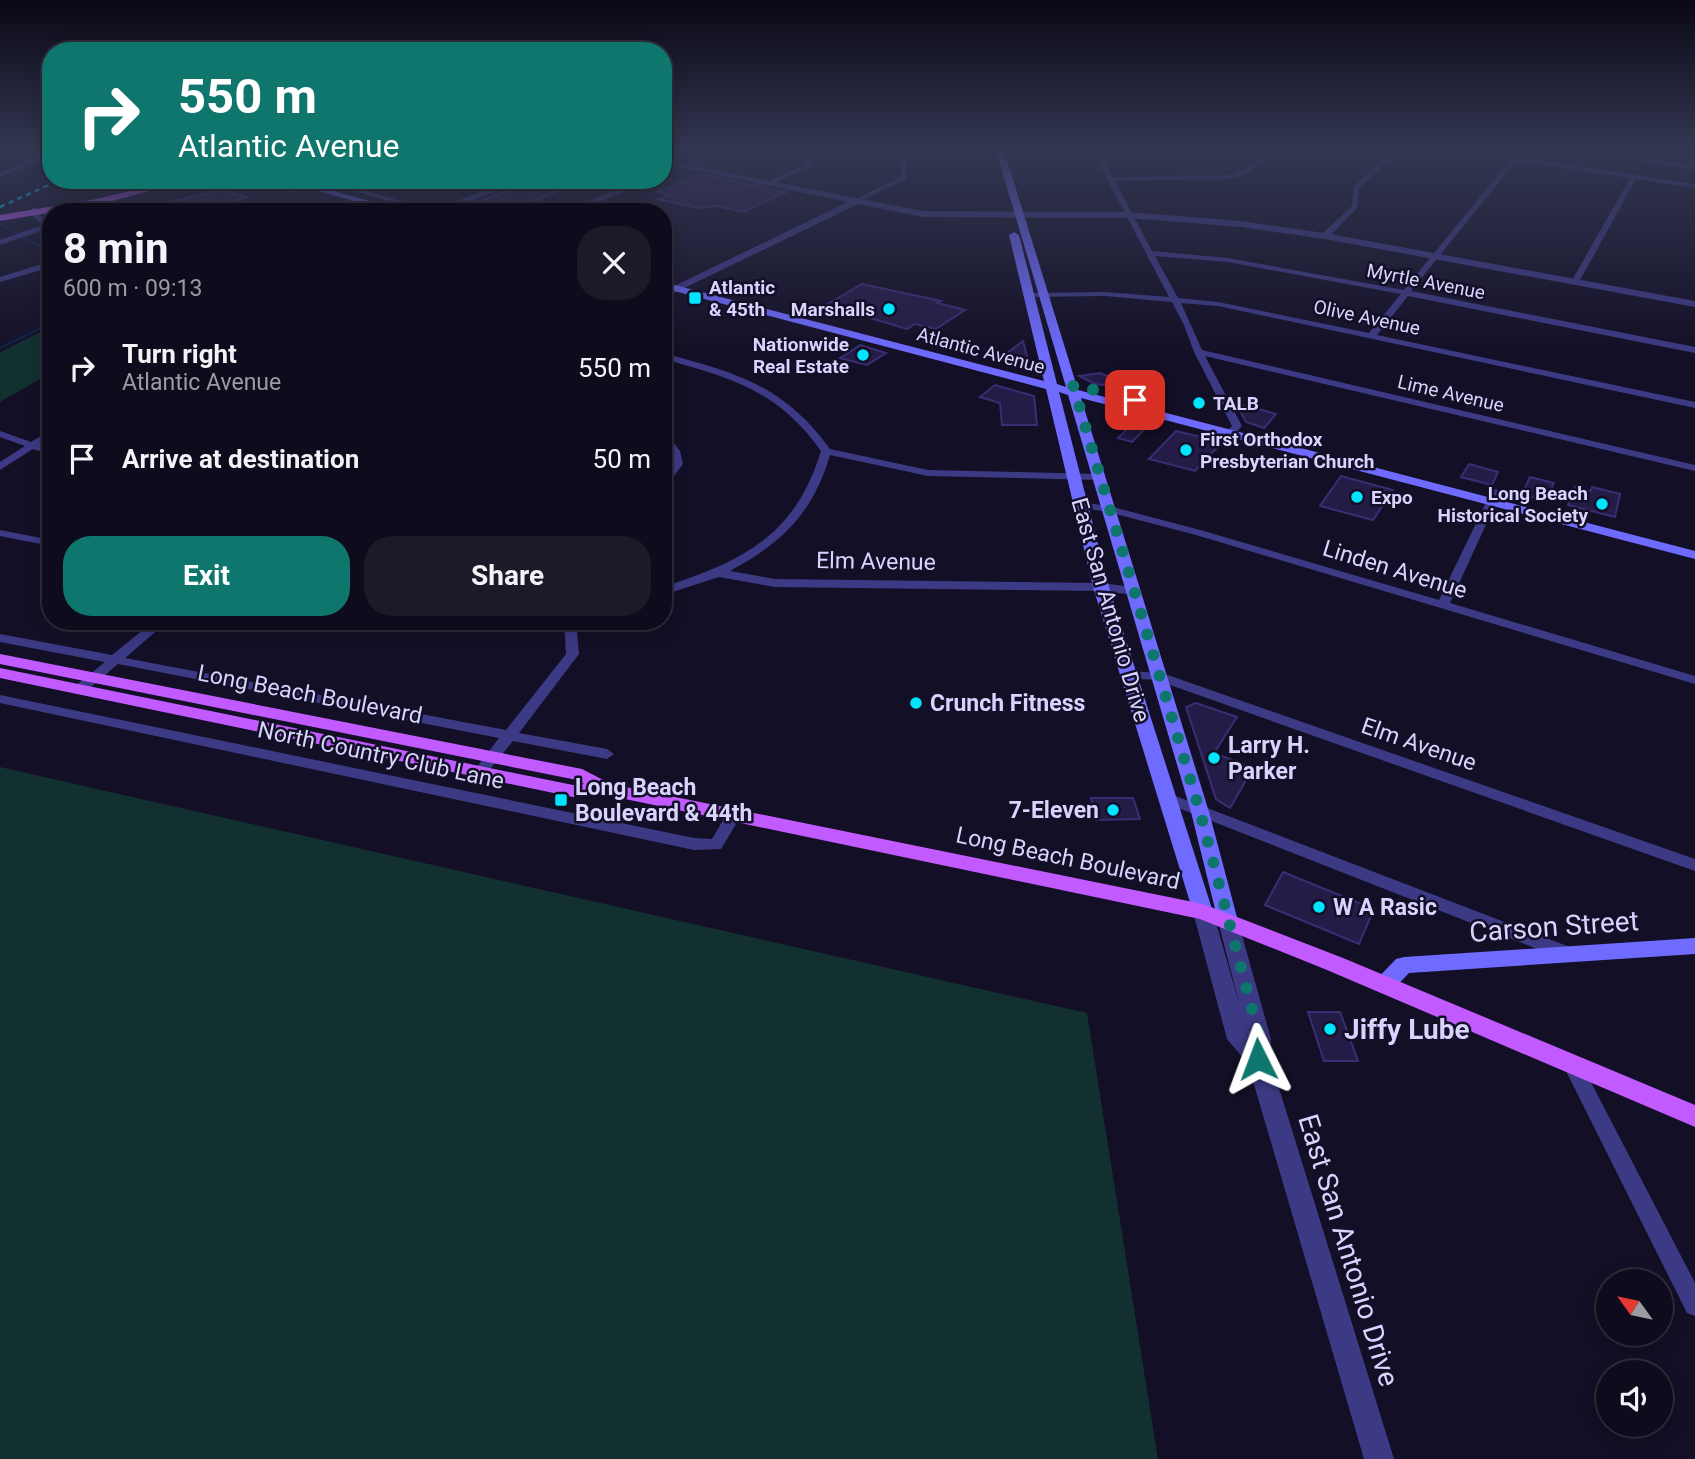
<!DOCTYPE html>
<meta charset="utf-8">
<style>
:root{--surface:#0e0b1c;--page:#1c1929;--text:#f1f3f6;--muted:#9b9ba3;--line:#2e2b3b;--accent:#0f766e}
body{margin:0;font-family:Roboto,sans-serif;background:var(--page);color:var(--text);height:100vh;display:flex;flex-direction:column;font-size:26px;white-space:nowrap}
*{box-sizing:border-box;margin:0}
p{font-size:23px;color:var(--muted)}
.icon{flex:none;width:38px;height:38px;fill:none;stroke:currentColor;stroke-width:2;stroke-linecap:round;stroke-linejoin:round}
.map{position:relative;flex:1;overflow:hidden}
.side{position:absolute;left:42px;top:203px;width:630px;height:427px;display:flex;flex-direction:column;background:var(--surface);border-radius:28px;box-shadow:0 4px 18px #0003,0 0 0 2px var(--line)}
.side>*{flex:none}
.hud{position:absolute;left:42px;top:42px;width:630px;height:147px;border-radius:28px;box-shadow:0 4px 18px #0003,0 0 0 2px var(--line);background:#0f766e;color:#fff;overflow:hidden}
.needle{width:46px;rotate:303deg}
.buttons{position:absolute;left:1596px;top:1269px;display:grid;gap:14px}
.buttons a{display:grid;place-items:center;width:77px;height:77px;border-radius:50%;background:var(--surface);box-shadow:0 4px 18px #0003,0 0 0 2px var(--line);font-size:35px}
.pin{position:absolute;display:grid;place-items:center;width:60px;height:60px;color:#fff;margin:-30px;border-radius:14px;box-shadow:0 4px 10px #0006}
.me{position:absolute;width:77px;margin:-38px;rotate:357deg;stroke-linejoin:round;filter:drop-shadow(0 0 5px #0008)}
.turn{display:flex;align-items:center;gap:24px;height:147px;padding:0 21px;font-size:32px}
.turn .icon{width:91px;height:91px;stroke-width:2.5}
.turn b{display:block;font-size:49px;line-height:60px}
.round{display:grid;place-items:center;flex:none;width:74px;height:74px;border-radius:28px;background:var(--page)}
.headline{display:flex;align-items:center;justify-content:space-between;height:119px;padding:0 21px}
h1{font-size:42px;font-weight:700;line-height:52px}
.primary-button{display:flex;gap:14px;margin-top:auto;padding:14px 21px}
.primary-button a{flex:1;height:80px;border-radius:28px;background:var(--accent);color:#fff;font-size:28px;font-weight:700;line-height:80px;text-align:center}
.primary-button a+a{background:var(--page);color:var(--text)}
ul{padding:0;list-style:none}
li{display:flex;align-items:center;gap:21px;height:91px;padding:0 21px}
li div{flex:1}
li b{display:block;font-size:26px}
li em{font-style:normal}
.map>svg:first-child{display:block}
</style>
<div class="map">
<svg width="1695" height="1459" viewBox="0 0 1695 1459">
<rect width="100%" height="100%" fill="#130f26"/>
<g fill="#12302f">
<polygon points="51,327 51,373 0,402 0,352"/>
<polygon points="0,767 1087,1013 1158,1459 0,1459"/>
</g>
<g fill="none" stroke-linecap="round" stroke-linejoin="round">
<g stroke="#0c2248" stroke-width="2.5">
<polyline points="0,224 51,252"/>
<polyline points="0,348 51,323"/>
</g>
</g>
<g fill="#241b47" stroke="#3b2d73" stroke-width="2">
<polygon points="700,174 786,192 743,212 717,206 698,208 658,199 670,195 657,192"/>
<polygon points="539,180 586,181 509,210 476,202"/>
<polygon points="220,190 247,197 203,211 171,202"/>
<polygon points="862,284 941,301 937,303 965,310 936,329 915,324 907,329 826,305"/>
<polygon points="1023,341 1028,360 1018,363 1003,356"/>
<polygon points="860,345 886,353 867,365 840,358"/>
<polygon points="1100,373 1131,386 1130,388 1095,384 1079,376"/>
<polygon points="995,385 1034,396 1037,425 1002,425 1000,403 980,397"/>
<polygon points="1236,404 1255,408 1276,414 1264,428 1246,422"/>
<polygon points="1137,419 1151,423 1132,442 1118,438"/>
<polygon points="1176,431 1222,442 1195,471 1149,459"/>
<polygon points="1469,464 1498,472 1492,485 1461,477"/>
<polygon points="1341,476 1393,490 1373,520 1320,506"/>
<polygon points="1530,477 1554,483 1546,501 1522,494"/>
<polygon points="1575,487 1591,491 1592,487 1620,494 1615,517 1568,505"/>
<polygon points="1196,703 1237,717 1214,753 1253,768 1230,808 1216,799 1186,707"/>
<polygon points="1091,798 1133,798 1140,819 1096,820"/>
<polygon points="1283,872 1374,909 1359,944 1265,905"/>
<polygon points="1308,1012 1340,1012 1358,1061 1324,1061"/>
</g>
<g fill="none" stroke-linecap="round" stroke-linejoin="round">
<g fill="#3d3a85" fill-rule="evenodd">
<polygon points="718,150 727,150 693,164 688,163"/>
<polygon points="808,150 814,150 809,167 770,185 766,185 766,183 804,165"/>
<polygon points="900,150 906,150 906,179 864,199 860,199 860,197 901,177"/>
<path d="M1092 150H1098L1113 177 1231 175C1248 171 1260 150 1277 150L1245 175 1231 179 1115 181 1152 251 1228 258 1404 290 1510 160 1454 150H1471L1695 184V188L1636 179 1579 282 1575 284 1571 282 1630 178 1516 161 1411 291 1695 347V353L1408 296 1377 335 1695 402V408L1218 306 1181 303 1202 350 1695 465V471L1205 356 1242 426 1233 436H1225L1224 434 1232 426 1194 352 1184 325 1172 302 1105 296 1027 297 1023 295 1027 293 1105 292 1169 297ZM1155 256 1228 262 1401 294 1369 333 1218 302 1178 298Z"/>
<polygon points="1394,150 1401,150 1359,188 1357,208 1328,238 1322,238 1322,234 1352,206 1354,186"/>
<polygon points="51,151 51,155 0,177 0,173"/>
<polygon points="1695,154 1693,167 1688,168 1692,156"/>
<polygon points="314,180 326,180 438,211 429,212"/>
<polygon points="32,208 36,208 40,216 50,222 49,228 0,245 0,240 43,225 33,217"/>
<polygon points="45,263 51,263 51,267 0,282 0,277"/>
<polygon points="676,287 679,287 679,291 663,297 663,292"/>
<path d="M663 353C737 373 783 385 830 449L928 470 1099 474 1104 477 1099 480 928 476 830 455C813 513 782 543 730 571L775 579 1101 583 1134 587 1140 591 1134 595 1101 591 775 587 719 577 663 595V587C743 561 795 536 821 451 777 390 732 378 663 359Z"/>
<polygon points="51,430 51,438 40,445 51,448 51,455 33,449 0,470 0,462 25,446 0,437 0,431 31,442"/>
<path d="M663 433 667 434 680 451 683 464 667 485 663 486V476L673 464C670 452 663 445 663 433Z"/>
<polygon points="1496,489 1501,492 1450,603 1695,676 1695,684 1196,535 1108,512 1077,507 1076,505 1081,502 1113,507 1204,531 1439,600 1491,492"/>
<polygon points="0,530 51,540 51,546 0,536"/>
<polygon points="154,621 168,621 125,658 506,730 566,654 564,621 576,621 579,654 519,733 607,749 614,754 607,759 513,741 486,774 481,776 474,771 499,738 118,664 85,692 75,692 73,689 75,686 105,662 0,642 0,634 112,655"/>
<polygon points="1127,671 1162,673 1695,859 1695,871 1156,680 1122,678 1120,675"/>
<polygon points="0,695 694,838 712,839 729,810 739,810 742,814 721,849 694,850 0,703"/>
<polygon points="1168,793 1575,949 1578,954 1575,959 1569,961 1563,959 1163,802 1161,798"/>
<polygon points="1573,1059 1580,1061 1695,1283 1695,1316 1687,1313 1564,1067 1566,1061"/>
</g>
<g fill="#3d3a85" fill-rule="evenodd">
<polygon points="1571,150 1593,150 1695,166 1695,170"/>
<polygon points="663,160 923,211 1128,212 1241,221 1325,233 1695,301 1695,307 1325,239 1241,227 1128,218 923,217 858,204 676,292 672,291 672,287 848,202 663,164"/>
<polygon points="512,180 525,180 441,212 428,212"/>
<polygon points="640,180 652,180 575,212 562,212"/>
<polygon points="1203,904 1210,907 1213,912 1240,1007 1218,921 1221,915 1228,913 1235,915 1238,921 1271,1039 1270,1059 1394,1459 1364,1459 1248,1064 1227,1039 1193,912 1196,907"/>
</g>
<g fill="#6f6bff" fill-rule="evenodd">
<polygon points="996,150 1004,150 1078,390 1695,551 1695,559 1081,398 1209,812 1238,921 1235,927 1228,929 1221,927 1218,921 1191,812 1068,395 1059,392 1109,587 1213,912 1210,917 1203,920 1196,917 1193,912 1093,587 1046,389 663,288 663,282 1044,381 1009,235 1014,232 1019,235 1057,384 1066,387"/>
<polygon points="255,180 269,180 296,189 292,192"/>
<polygon points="279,180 294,180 408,212 393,212"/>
<path d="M1695 938V954L1409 973C1399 983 1390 995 1375 990L1372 984 1396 959 1404 957Z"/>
</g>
<g fill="#c25bff" fill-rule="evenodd">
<polygon points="175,180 190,180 97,205 0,221 0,215 97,199"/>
<polygon points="0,654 582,769 611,784 1203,904 1343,958 1695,1105 1695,1127 1327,970 1200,919 606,795 573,797 0,678 0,668 573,785 584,784 577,780 0,664"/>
</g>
<polyline stroke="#00e5ff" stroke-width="2.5" stroke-dasharray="5 4.5" stroke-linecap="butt" points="0,207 60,180"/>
</g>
<linearGradient id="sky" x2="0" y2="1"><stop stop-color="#0a0815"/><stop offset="0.42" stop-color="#333752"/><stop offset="1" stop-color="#333752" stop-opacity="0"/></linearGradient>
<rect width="1695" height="355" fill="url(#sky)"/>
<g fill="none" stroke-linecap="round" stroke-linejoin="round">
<polyline stroke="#0f766e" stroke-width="12" stroke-dasharray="0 21.6" points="1135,400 1073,385 1200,812 1260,1039 1258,1059"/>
</g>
<g fill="#00e5ff" stroke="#130f26" stroke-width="2.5">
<rect x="688" y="291" width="14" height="14" rx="3.5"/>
<circle cx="889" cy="309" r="7"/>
<circle cx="863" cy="355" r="7"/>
<circle cx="1199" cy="403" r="7"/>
<circle cx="1186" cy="450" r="7"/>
<circle cx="1357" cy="497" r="7"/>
<circle cx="1602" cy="504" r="7"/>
<circle cx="916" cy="703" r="7"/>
<circle cx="1214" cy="758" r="7"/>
<rect x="554" y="793" width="14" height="14" rx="3.5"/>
<circle cx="1113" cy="810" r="7"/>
<circle cx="1319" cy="907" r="7"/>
<circle cx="1330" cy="1029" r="7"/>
</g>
<g text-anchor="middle" stroke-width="5" stroke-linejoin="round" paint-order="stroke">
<g font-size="19" fill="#d9d4ff" stroke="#130f26">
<text transform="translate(1426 281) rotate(11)" y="7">Myrtle Avenue</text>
<text transform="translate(1367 317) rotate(12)" y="7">Olive Avenue</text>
<text transform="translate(981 350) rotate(15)" y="7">Atlantic Avenue</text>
<text transform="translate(1451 393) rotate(13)" y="7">Lime Avenue</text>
</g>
<g font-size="19" font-weight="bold" fill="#d9d4ff" stroke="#130f26" text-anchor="start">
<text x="709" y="294">Atlantic<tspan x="709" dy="22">&amp; 45th</tspan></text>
<text x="875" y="316" text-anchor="end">Marshalls</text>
<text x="849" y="351" text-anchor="end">Nationwide<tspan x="849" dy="22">Real Estate</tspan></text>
<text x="1213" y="410">TALB</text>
<text x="1200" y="446">First Orthodox<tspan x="1200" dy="22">Presbyterian Church</tspan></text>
<text x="1588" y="500" text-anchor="end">Long Beach<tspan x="1588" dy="22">Historical Society</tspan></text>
<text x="1371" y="504">Expo</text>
</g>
<g font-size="23" fill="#d9d4ff" stroke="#130f26">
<text transform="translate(876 561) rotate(1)" y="8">Elm Avenue</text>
<text transform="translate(1395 569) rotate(17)" y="8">Linden Avenue</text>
<text transform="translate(1111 610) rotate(74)" y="8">East San Antonio Drive</text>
<text transform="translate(310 694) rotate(11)" y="8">Long Beach Boulevard</text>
<text transform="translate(1419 744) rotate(19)" y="8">Elm Avenue</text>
<text transform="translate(381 755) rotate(12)" y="8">North Country Club Lane</text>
<text transform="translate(1068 858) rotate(12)" y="8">Long Beach Boulevard</text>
</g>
<g font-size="23" font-weight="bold" fill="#d9d4ff" stroke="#130f26" text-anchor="start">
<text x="930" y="711">Crunch Fitness</text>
<text x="1228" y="753">Larry H.<tspan x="1228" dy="26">Parker</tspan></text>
<text x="575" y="795">Long Beach<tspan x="575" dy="26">Boulevard &amp; 44th</tspan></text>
<text x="1099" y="818" text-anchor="end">7-Eleven</text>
<text x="1333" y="915">W A Rasic</text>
</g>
<g font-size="28" fill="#d9d4ff" stroke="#130f26">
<text transform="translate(1554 926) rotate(-4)" y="10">Carson Street</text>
<text transform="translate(1349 1250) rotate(73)" y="10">East San Antonio Drive</text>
</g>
<g font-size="28" font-weight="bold" fill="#d9d4ff" stroke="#130f26" text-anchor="start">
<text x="1344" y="1039">Jiffy Lube</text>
</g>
</g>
</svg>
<div class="buttons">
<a><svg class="needle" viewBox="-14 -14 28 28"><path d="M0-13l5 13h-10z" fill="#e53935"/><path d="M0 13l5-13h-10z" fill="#9b9ba3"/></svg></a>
<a><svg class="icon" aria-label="sound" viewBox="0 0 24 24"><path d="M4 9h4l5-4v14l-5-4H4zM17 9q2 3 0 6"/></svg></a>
</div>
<div class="pin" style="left:1135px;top:400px;background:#d93025"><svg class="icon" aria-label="arrive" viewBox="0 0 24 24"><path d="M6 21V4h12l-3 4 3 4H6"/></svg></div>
<svg class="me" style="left:1258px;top:1059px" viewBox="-20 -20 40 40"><path d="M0-17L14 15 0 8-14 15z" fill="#0f766e" stroke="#fff" stroke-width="4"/></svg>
<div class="hud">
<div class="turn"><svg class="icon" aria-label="right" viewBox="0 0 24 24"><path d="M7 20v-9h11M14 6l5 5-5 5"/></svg><div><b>550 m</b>Atlantic Avenue</div></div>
</div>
<section class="side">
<div class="headline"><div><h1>8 min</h1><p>600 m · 09:13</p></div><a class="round"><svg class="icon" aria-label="close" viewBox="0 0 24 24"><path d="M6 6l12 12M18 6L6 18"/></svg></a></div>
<ul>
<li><svg class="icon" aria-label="right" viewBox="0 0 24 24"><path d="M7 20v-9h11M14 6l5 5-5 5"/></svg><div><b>Turn right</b><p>Atlantic Avenue</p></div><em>550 m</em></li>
<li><svg class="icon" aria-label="arrive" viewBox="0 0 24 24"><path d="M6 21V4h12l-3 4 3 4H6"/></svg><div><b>Arrive at destination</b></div><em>50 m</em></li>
</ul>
<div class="primary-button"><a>Exit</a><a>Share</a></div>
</section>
</div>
